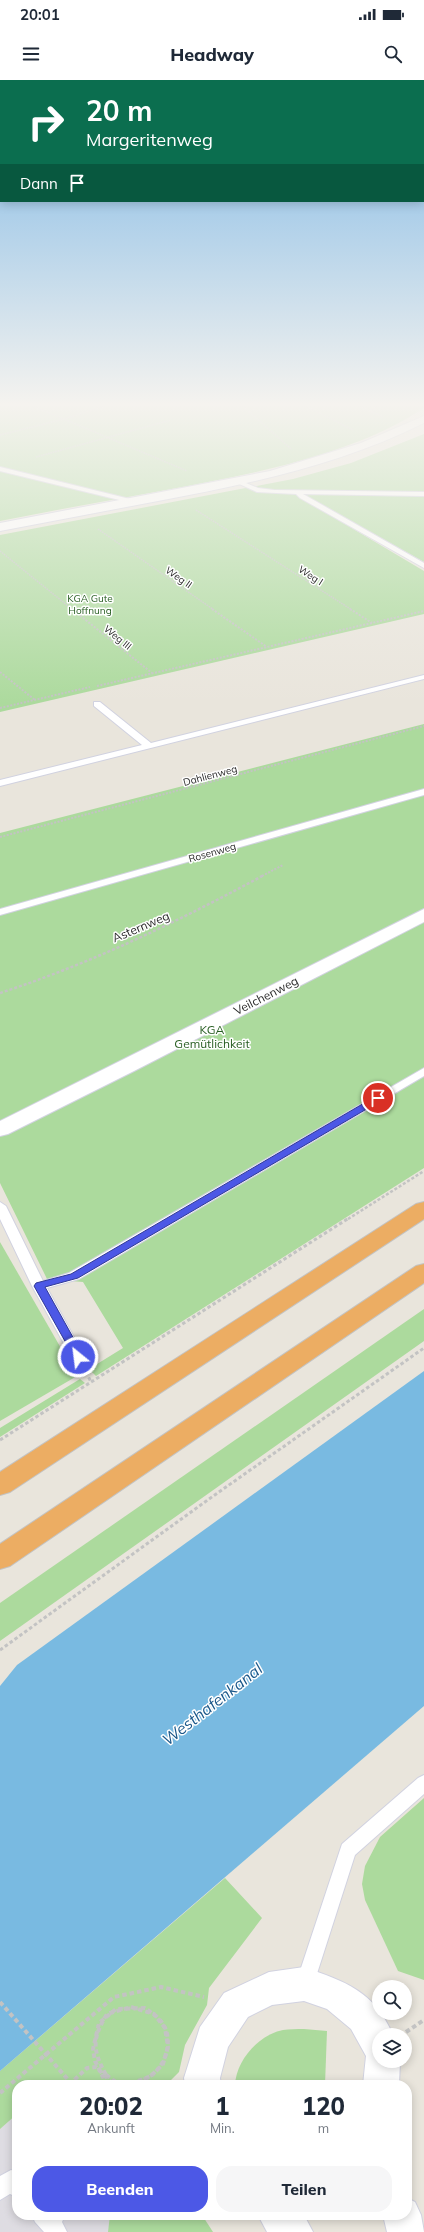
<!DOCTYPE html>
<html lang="de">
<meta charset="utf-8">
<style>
:root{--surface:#fff;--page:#f6f6f7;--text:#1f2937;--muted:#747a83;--accent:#4c58e6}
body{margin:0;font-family:Mulish,sans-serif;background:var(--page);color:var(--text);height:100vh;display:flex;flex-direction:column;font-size:15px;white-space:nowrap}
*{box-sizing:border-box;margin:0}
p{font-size:13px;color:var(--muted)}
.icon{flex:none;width:22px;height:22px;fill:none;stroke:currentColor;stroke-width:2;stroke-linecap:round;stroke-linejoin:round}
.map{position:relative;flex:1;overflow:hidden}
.panel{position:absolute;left:12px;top:2000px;width:400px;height:140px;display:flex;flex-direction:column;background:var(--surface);border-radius:16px;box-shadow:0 2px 10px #0003}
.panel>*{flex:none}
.hud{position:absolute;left:0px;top:0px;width:424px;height:122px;box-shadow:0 2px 10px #0003;background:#0b6e4f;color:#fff;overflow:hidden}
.controls{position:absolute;left:372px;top:1900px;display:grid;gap:8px}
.controls a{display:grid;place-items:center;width:40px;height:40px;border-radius:50%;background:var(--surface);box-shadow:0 2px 10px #0003;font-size:20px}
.pin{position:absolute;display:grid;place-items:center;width:34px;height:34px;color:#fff;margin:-17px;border:2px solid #fff;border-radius:50%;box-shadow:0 1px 4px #0007}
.me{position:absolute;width:44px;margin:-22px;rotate:331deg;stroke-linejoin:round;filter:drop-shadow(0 0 3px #0008)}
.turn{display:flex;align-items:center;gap:14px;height:84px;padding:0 20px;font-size:18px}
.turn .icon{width:52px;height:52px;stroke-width:2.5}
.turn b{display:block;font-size:28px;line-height:34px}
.then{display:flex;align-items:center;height:38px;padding:0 20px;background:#0003;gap:8px;font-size:15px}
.eta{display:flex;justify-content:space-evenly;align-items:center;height:68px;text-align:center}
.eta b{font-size:24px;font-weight:800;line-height:28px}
.button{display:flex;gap:8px;margin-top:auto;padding:8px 20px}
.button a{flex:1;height:46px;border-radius:16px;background:var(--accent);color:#fff;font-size:16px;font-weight:800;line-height:46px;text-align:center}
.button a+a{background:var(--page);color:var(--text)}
.status{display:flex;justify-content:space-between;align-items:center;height:28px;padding:0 20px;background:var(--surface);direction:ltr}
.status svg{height:11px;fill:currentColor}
header{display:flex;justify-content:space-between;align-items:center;height:52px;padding:0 20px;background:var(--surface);font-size:18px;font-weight:800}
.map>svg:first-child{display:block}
</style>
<div class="status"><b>20:01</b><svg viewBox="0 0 49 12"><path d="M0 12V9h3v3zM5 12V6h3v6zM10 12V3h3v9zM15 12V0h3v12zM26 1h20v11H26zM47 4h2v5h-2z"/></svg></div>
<header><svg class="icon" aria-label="menu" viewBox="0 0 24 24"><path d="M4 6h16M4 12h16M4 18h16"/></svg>Headway<svg class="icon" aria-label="search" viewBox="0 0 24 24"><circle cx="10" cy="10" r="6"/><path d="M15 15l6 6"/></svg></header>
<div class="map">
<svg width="424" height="2152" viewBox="0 0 424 2152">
<rect width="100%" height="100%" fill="#e9e5dc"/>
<polygon fill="#dedce2" points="17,2034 17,2135 161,2135 175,2152 0,2152 0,2049"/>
<g fill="#acda9d">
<path d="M0 323H424V328C351 376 251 394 166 410 111 420 55 430 0 441Z"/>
<polygon points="424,354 424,482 304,415 307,414 297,412 298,416 424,491 424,534 0,632 0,455 293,399 351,383"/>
<polygon points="424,644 424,1088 96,1296 89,1289 123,1268 83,1202 47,1199 0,1103 0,753"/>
<polygon points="0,1162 77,1296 0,1341"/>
<polygon points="424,1229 424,1261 0,1561 0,1523"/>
<polygon points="80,1299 85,1303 0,1357 0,1348"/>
<polygon points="424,1718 424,1900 398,1891 365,1820 362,1804 365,1786 380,1757"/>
<polygon points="225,1798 262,1838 209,1908 207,1925 185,1965 179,1992 166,2005 17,2005 17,2034 0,2049 0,1991"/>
<path d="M304 1949 327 1951 325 2005H235C236 1981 258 1955 283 1950 289 1949 297 1949 304 1949Z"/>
<polygon points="110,2135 202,2135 213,2152 108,2152"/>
</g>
<polygon fill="#79bae1" points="424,1291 424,1626 0,1991 0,1606 17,1585"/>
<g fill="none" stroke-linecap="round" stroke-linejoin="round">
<g stroke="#d1d2e0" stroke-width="2">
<g id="service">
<polygon points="0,387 138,421 139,422 136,424 0,391"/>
<polygon points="239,400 258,408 274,410 424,412 424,416 303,414 424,483 424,488 300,418 296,414 257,412 237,403 236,402"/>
<polygon points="424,595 424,599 0,706 0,700 142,665 94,626 94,622 100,622 151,663"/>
<polygon points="424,709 424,715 0,835 0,829"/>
<polygon points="424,988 424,996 79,1199 47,1208 85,1277 83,1280 73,1280 32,1206 0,1139 0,1122 6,1126 43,1201 69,1193"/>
<polygon points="424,1695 424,1714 355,1775 314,1903 312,1909 305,1912 298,1909 296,1903 342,1764 418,1698"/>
<polygon points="11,2090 17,2092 17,2117 10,2114 0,2120 0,2096"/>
<polygon points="32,2135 65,2135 62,2142 67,2152 44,2152 35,2142"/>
</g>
</g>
<g stroke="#d1d2e0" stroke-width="2">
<g id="minor">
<polygon points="424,829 424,842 134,991 8,1054 0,1056 0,1041"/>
<path d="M304 1887C346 1902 374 1911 393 1955H379V1981H400L399 2005H363L366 1976 351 1949 327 1929 304 1921 272 1925 248 1937 228 1967 220 1998 221 2005H185L184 1998 200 1947 224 1913 269 1892Z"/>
<polygon points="407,2118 415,2122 421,2135 424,2152 387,2152 383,2135 407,2135"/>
<polygon points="258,2135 304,2135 313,2152 267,2152"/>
</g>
</g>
<g stroke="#d1d2e0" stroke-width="2">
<path id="tertiary" d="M424 336V343C340 385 249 404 158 421 105 431 53 441 0 451V443L270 391 361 363Z"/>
</g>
<g stroke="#c3c3c3" stroke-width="2">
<g id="motorway">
<polygon points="424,1122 424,1139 10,1412 0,1415 0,1392 416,1124"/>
<polygon points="424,1184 424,1203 10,1486 0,1489 0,1464 416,1186"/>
</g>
</g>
<g stroke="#c3c3c3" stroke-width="1.5" stroke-dasharray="1.5 1" stroke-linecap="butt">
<polyline points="26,323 187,391"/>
<polyline points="233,323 243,326"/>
<polyline points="255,323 243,326 291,369"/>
<polyline points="300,323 353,350"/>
<polyline points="353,323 383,337"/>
<polyline points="0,326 13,323"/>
<polyline points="370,331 381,323"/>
<polyline points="0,355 64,339 114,323"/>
<polyline points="36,377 171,340"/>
<polyline points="196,430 352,530"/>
<polyline points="98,449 214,530"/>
<polyline points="0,471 73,530"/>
</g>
<g stroke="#c3c3c3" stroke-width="2" stroke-dasharray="2 1.5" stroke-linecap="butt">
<polyline points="72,529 152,593"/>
<polyline points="212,529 267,567"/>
<polyline points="350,529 372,543"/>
<polyline points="0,592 35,620"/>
<polyline points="97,606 424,531"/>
<polyline points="0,628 90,607"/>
<polyline points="0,757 424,646"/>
<polyline points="262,796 283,785"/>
</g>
<g stroke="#c3c3c3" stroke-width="2.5" stroke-dasharray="3 2" stroke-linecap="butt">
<path d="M0 913C92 883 179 841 264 795"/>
<polyline points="348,1139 424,1091"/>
</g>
<g stroke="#c3c3c3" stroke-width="3" stroke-dasharray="3.5 2.5" stroke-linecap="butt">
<polyline points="86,1292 91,1302"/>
<polyline points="0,1360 349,1138"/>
<polyline points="0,1570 209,1419 424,1268"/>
</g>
<g stroke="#c3c3c3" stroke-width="4" stroke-dasharray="4.5 3" stroke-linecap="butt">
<polyline points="406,1952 424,1940"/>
<polyline points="106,1995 120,2005"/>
<path d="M107 2005 95 1981 93 1969 99 1943 116 1929 145 1928C150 1932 156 1935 160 1940 176 1958 166 1990 145 1999 139 2002 131 2003 124 2005"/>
<polyline points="0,2013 114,1917 161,1907 204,1917"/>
</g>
<use href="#service" fill="#fff" fill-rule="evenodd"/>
<use href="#minor" fill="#fff" fill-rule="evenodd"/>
<use href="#tertiary" fill="#fff" fill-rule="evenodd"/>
<use href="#motorway" fill="#ecad63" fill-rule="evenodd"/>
<path stroke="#c3c3c3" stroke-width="4" stroke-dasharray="4.5 3" stroke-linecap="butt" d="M0 1922 71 2003 87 1988 96 1987 111 2002 133 2003 151 1996 163 1984 168 1967 165 1948 154 1934 131 1927 107 1934C92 1959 92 1969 106 1995"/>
</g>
<linearGradient id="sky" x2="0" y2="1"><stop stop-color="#7bb6e5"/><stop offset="0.52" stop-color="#f5f3ef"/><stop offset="1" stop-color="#f5f3ef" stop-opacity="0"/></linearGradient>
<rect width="424" height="624" fill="url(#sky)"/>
<polygon fill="#4c58e6" stroke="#313996" points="378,1015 383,1018 382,1020 78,1198 45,1207 84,1277 82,1279 75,1279 34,1206 36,1203 71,1194"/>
<g text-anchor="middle" stroke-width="3" stroke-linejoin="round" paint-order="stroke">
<g font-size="10" fill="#282828" stroke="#fff">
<text transform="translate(311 495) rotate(33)" y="4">Weg I</text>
<text transform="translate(179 497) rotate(35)" y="4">Weg II</text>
<text transform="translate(118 557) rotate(39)" y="4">Weg III</text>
<text transform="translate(210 695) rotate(-15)" y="4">Dahlienweg</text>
<text transform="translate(212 772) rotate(-16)" y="4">Rosenweg</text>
</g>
<g font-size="10" fill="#275d21" stroke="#fff">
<text x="90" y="522">KGA Gute<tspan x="90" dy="12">Hoffnung</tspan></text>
</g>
<g font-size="12" fill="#282828" stroke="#fff">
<text transform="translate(141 847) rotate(-23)" y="4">Asternweg</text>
<text transform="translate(266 916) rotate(-27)" y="4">Veilchenweg</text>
</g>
<g font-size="12" fill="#275d21" stroke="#fff">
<text x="212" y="954">KGA<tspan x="212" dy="14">Gemütlichkeit</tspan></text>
</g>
<g font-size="16" font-style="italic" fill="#1b588a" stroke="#fff">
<text transform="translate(212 1624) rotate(-38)" y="6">Westhafenkanal</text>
</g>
</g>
</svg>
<div class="controls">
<a><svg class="icon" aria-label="search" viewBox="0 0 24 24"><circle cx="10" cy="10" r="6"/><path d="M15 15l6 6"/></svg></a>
<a><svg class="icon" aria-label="layers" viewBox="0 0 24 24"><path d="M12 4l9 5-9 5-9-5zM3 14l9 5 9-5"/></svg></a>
</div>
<div class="pin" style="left:378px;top:1018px;background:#d93025"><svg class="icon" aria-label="arrive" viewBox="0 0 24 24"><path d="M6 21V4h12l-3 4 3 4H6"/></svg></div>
<svg class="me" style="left:78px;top:1277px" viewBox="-20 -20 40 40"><circle r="17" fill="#4c58e6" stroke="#fff" stroke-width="3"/><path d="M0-11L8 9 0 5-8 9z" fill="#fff"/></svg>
<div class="hud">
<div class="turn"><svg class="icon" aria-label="right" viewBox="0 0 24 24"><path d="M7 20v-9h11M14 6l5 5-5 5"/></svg><div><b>20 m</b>Margeritenweg</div></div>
<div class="then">Dann<svg class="icon" aria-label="arrive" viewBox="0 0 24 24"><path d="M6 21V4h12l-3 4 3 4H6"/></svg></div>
</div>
<section class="panel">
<div class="eta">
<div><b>20:02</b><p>Ankunft</p></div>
<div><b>1</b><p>Min.</p></div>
<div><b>120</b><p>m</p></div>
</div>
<div class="button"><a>Beenden</a><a>Teilen</a></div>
</section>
</div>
